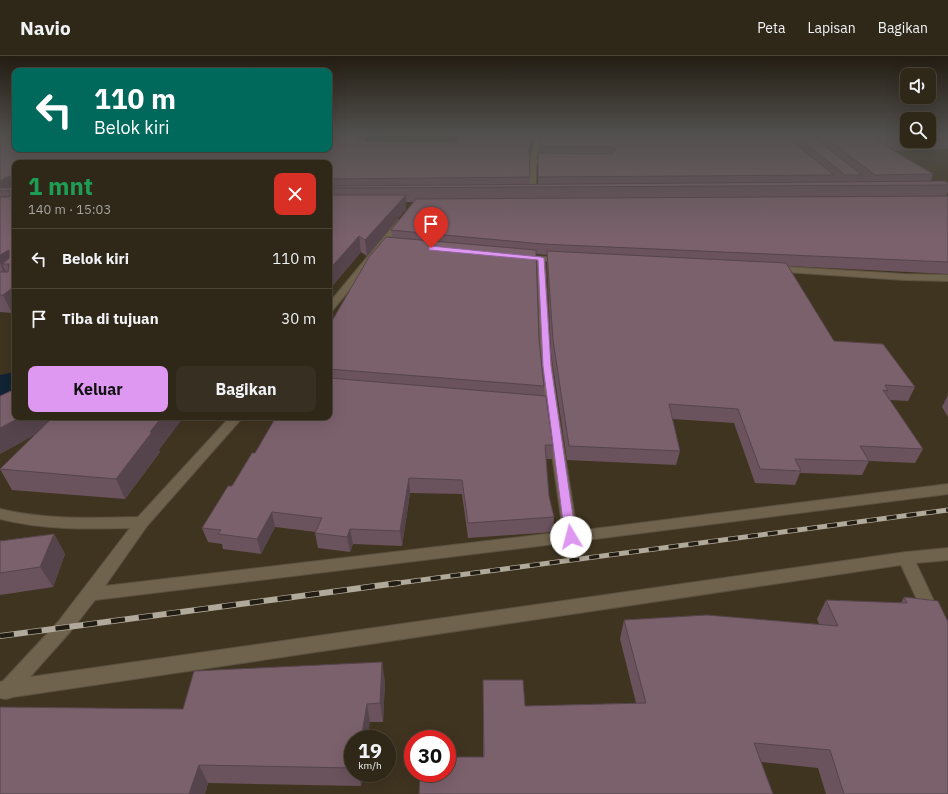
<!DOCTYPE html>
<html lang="id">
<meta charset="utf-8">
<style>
:root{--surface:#2f2718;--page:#372f21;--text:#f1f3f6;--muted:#a7a5a2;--line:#4a4437;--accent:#df98f2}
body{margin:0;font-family:"IBM Plex Sans",sans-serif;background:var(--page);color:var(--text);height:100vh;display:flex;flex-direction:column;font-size:15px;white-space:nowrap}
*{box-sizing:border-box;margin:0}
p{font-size:13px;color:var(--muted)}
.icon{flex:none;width:22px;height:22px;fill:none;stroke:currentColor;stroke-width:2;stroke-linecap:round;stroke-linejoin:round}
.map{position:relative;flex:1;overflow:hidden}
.side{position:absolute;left:12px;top:104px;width:320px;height:260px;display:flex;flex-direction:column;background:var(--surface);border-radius:8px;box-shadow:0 4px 16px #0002,0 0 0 1px var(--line)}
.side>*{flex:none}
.banner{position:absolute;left:12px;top:12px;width:320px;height:84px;border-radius:8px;box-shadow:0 4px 16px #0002,0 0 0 1px var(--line);background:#00695c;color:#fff;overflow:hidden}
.buttons{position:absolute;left:900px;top:12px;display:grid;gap:8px}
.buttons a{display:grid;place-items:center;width:36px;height:36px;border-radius:8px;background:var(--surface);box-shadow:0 4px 16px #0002,0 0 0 1px var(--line);font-size:20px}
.speed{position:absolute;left:344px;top:674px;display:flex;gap:8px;font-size:20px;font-weight:700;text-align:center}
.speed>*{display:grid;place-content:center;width:52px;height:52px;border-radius:50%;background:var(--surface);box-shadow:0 4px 16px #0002,0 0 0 1px var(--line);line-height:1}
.speed small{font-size:10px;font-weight:400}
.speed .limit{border:6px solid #d22;background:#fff;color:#111}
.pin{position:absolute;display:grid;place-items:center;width:34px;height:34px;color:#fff;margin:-41px -17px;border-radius:50% 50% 50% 0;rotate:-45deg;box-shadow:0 0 4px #0007}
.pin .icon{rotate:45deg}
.me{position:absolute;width:44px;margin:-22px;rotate:352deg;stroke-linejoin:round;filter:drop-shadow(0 0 3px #0008)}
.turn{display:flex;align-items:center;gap:14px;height:84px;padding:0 16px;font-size:18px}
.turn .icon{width:52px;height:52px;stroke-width:2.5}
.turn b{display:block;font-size:28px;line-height:34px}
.round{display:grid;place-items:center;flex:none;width:42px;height:42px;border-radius:8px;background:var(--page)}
.head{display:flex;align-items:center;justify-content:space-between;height:68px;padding:0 16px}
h1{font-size:24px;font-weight:700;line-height:30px;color:#1e9e55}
.action{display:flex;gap:8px;margin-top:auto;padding:8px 16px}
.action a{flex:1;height:46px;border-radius:8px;background:var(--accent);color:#111;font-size:16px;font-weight:700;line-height:46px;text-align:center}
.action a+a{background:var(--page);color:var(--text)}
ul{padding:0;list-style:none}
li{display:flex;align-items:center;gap:12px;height:60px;padding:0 16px;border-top:1px solid var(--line)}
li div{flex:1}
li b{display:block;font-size:15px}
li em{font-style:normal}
header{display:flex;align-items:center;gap:24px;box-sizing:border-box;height:56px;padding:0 20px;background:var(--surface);border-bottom:1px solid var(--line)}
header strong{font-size:19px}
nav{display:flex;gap:22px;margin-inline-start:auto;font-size:14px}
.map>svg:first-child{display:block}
</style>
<header>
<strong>Navio</strong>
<nav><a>Peta</a><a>Lapisan</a><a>Bagikan</a></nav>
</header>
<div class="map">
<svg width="948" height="738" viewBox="0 0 948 738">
<rect width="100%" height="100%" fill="#3f3420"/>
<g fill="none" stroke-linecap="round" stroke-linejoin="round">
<g fill="#112334" fill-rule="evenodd">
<polygon points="358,79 384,79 372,129 347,176 342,181 329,184 329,147 340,129"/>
<polygon points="15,316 15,352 0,356 0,319"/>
</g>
<g stroke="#5a513f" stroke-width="2">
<g id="minor">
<polygon points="535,79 541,79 536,104 554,105 557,107 554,109 536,108 536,139 533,141 530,139 530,106"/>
<polygon points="398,164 401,164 405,166 332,255 329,256 329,247"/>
<path d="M517 199 563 202 567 204 563 206 545 205 550 297 557 349 577 475 948 428V438L571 486 95 544 70 576 30 621 906 496 948 492V504L916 507 940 558 938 563 932 565 926 563 901 509 13 641 6 643 0 642V626L3 625 58 566 130 472C86 473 43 474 0 463V453C46 464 91 462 138 461L230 361H243L147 470 105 530 563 476 545 349 540 297 537 205 517 203Z"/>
<polygon points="773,210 904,218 948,219 948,225 904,224 770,215 769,213 770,211"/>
</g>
</g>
<use href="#minor" fill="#6f634d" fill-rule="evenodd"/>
<g stroke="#b1a99a" stroke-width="5">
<polyline id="rail-far1" points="391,528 948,454"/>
</g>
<g stroke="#b1a99a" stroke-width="6">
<polyline id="rail" points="0,580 398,527"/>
</g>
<use href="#rail-far1" stroke="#221d14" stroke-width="3.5" stroke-dasharray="10" stroke-linecap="butt"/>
<use href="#rail" stroke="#221d14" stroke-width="4.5" stroke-dasharray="14" stroke-linecap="butt"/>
</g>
<g fill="#6a535d">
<polygon points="0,79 15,79 15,93 329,93 329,79 365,79 365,83 364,86 457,87 535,79 529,102 530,128 538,128 538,110 539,90 541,79 907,79 907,85 929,85 929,79 948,79 948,93 894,95 933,118 931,125 948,127 948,136 946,140 948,140 948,218 788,210 834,285 915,331 908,345 890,344 923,393 915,407 869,405 862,419 800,417 795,429 755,427 734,367 672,363 680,395 676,409 567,404 551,297 547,207 547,199 536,198 539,284 544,330 544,339 553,389 552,403 546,403 549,440 554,461 553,476 468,482 462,438 410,437 402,490 353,488 350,496 318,492 315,477 316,476 275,471 261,498 223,493 222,488 208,486 202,472 255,397 329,361 329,270 392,182 391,174 414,146 406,146 406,153 367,200 361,196 329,234 329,107 15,107 15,254 12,257 0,256"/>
<polygon points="948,339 948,361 942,351"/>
<polygon points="0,340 159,394 160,396 125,443 12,434 0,413 36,378 0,398"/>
<polygon points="54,478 65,498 53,531 0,539 0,485"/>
<polygon points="904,541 947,565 948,563 948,738 826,738 818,712 761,706 483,701 483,624 525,650 636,647 620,583 624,564 819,568 817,563 826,544 901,547"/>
<polygon points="385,625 383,666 370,666 353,683 353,717 363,717 361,730 208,727 205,738 0,738 183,653"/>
</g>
<g fill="#56444c">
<polygon points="360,79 365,79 365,83 358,98 357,85"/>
<polygon points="533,79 535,79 529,106 529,93"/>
<polygon points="69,93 98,93 72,107 67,94"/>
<polygon points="242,93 257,93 244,107 241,94"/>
<polygon points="10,120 15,133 9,134 0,135 0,125"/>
<polygon points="406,139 406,153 367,200 365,184"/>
<polygon points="359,180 361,196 329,234 329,214"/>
<polygon points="9,194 15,208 2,208 6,216 4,217 0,207 0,199"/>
<polygon points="15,230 15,254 12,257 3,239"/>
<polygon points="21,361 67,361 0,398 0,372"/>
<polygon points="162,361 184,361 159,394 160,396 125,443 116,423 150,376"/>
<polygon points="409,422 410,437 402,490 400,475"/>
<polygon points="272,456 275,471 261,498 257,483"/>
<polygon points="350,473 353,488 350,496 347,481"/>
<polygon points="54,478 65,498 53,531 40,511"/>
<polygon points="382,606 385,625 383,666 380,647"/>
<polygon points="367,648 370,666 368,683 361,683"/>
<polygon points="199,709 208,727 205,738 189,738"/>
<polygon points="358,717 363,717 361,730"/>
</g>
<g fill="#7b616c" stroke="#56444c">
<polygon points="11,79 15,79 15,93 69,93 67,94 68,96 77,96 82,93 242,93 241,94 248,96 252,93 329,93 329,79 360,79 357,85 457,87 458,79 533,79 529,93 530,121 329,123 329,107 15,107 15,230 3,239 0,239 0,216 8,216 9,208 2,208 9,202 9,194 0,199 0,141 9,141 10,140 9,134 0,135 0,132 9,132 11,131 10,120 0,125 0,82 10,82"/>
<polygon points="541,79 784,79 834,119 538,121 538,97 612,98 616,94 612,91 539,90"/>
<polygon points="795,79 811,79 862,119 845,119"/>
<polygon points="822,79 907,79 907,82 874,83 933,118 875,119"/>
<rect x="929" y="79" width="19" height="3"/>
<polygon points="945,125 948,127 948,129 329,132 329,130"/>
<polygon points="329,139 406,139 365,184 359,180 329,214"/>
<polygon points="948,140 948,206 542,188 391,174 416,143"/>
<polygon points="386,181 536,194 539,284 544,330 329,313 329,270 369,201"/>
<polygon points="547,195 786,207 834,285 883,288 915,331 885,329 888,335 883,334 923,393 860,390 869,405 795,403 801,415 760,413 738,353 669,348 680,395 569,390 553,284"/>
<polygon points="329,322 546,340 553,389 545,389 549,440 554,461 468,467 462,424 409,422 400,475 350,473 347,481 315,477 322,462 272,456 257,483 218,478 221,474 202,472 228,430 232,430 252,397 255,397 276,361 329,361"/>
<polygon points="15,333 15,361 21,361 0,372 0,340"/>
<polygon points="53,361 162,361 150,376 152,376 116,423 0,413"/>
<polygon points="54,478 40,511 0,517 0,485"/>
<polygon points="904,541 938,545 948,566 948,738 844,738 830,694 754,687 773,738 419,738 420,717 447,717 447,701 484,701 483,624 523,624 525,650 646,647 624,564 707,559 838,570 826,544 907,547"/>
<polygon points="382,606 380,647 367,648 361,683 353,683 353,712 199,709 189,738 0,738 0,651 183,653 194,615"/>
</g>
<linearGradient id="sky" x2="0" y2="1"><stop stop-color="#231d12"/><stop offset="0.43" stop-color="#52504e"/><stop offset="1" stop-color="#52504e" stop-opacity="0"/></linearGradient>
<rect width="948" height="182" fill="url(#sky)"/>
<polygon fill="#df98f2" stroke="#91639d" points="431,190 541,201 544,202 551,310 576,481 575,484 571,485 567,484 565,481 543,310 538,204 429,194 429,191"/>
</svg>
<div class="buttons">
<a><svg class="icon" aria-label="sound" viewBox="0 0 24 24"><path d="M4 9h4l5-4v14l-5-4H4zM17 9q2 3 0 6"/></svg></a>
<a><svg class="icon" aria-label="search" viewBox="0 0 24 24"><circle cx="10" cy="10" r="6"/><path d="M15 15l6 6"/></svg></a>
</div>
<div class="speed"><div>19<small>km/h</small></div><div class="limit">30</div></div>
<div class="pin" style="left:431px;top:192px;background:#d93025"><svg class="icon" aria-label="arrive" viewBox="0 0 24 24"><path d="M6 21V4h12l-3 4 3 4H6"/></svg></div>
<svg class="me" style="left:571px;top:481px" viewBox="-20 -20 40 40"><circle r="19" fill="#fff"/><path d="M0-13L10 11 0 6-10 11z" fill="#df98f2"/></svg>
<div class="banner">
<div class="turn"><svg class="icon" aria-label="left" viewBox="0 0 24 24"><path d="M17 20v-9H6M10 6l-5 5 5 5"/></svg><div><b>110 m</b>Belok kiri</div></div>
</div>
<section class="side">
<div class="head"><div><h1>1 mnt</h1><p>140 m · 15:03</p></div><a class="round" style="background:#d93025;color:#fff"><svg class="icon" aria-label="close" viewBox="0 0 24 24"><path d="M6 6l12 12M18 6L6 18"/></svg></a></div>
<ul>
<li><svg class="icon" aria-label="left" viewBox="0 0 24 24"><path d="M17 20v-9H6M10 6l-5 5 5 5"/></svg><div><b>Belok kiri</b></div><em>110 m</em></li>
<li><svg class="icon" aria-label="arrive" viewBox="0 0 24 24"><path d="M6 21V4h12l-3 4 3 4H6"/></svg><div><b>Tiba di tujuan</b></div><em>30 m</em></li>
</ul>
<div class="action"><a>Keluar</a><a>Bagikan</a></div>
</section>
</div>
